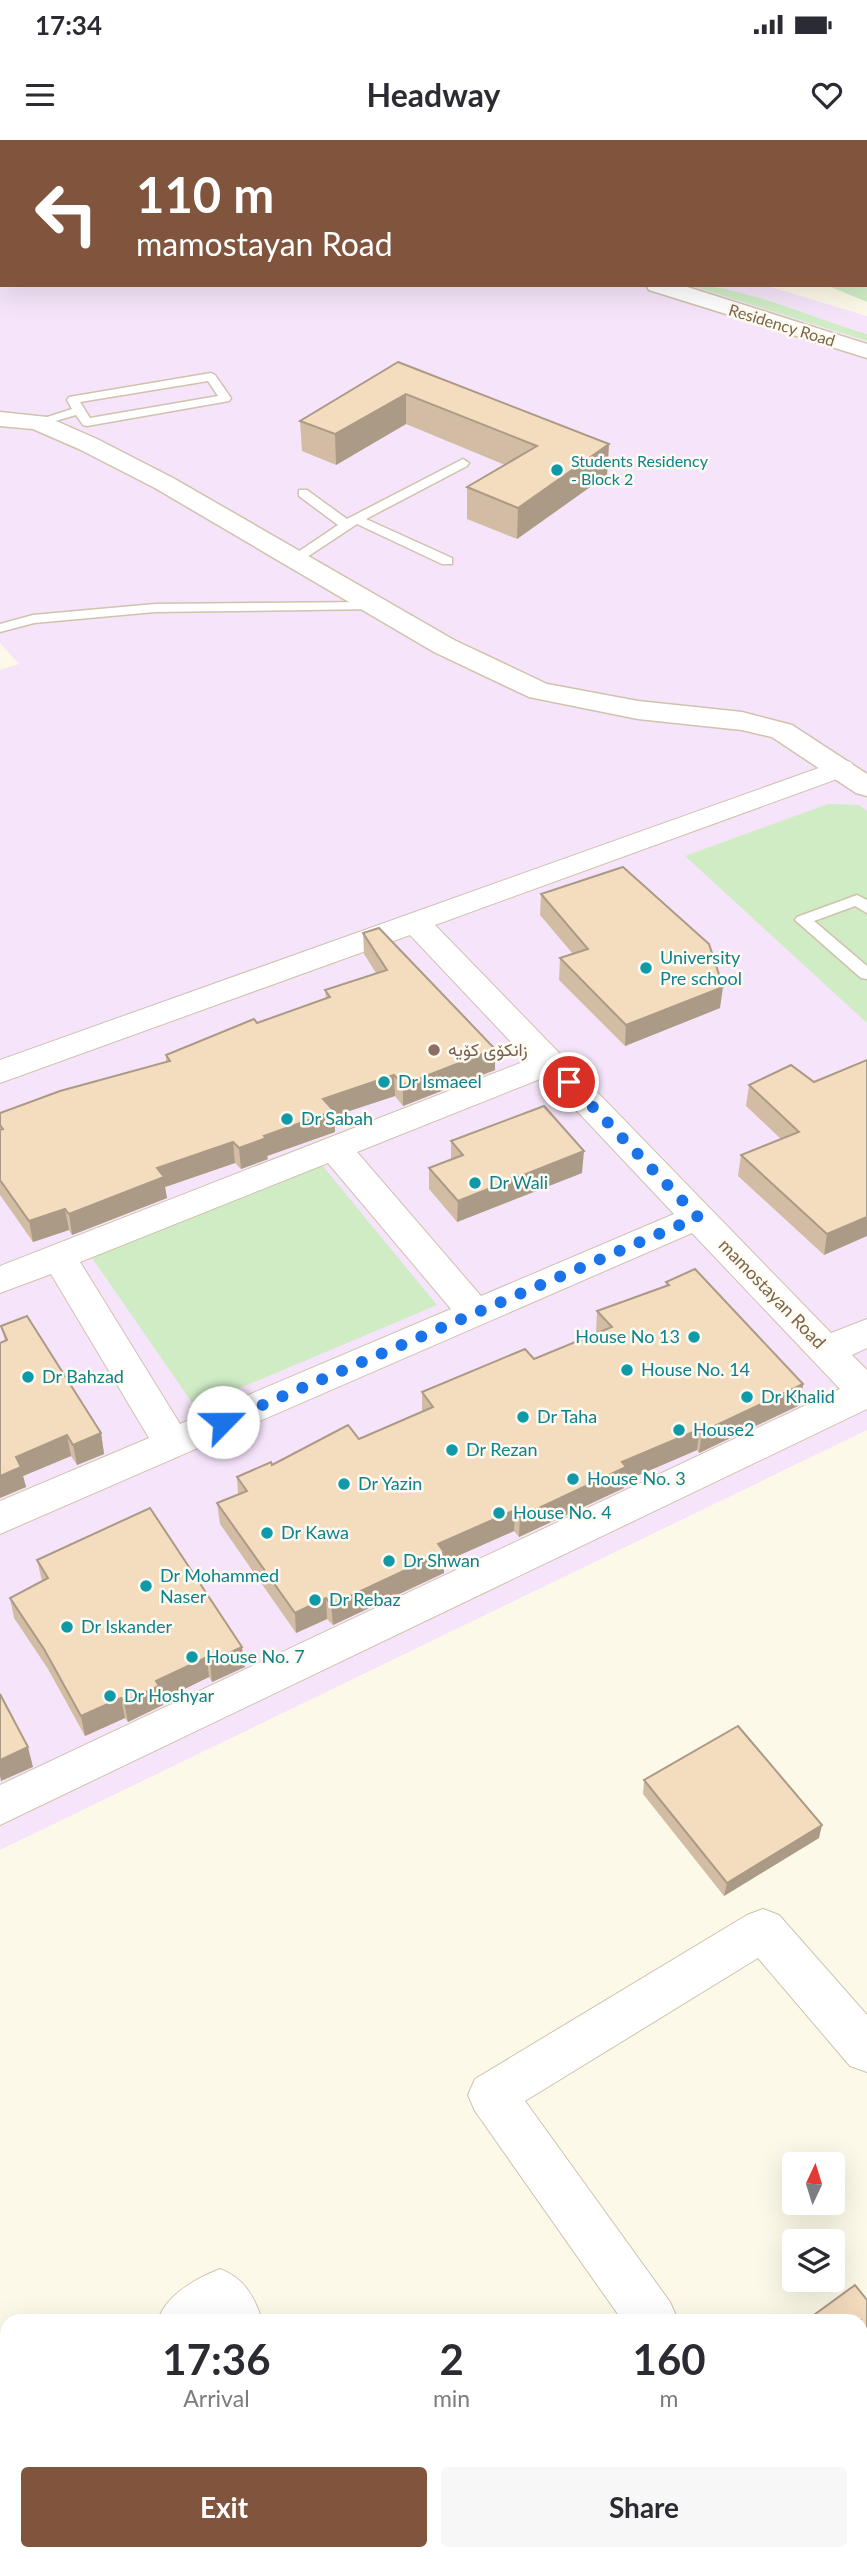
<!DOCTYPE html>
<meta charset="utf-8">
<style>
:root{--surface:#fff;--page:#f7f7f7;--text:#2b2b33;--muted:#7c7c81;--accent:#81553d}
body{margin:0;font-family:Lato,Vazirmatn,sans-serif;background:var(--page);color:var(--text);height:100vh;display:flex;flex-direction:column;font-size:26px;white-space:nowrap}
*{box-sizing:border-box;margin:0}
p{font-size:23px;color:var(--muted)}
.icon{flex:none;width:38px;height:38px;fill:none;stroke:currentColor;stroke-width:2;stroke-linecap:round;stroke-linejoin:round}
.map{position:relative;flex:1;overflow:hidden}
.sheet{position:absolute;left:0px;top:2174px;width:868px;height:247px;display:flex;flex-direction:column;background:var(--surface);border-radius:21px 21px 0 0;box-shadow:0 7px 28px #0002}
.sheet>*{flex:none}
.hud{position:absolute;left:0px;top:0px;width:868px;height:147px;box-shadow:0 7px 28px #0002;background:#81553d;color:#fff;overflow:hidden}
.needle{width:46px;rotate:4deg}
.buttons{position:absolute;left:782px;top:2012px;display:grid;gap:14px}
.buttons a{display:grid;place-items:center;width:63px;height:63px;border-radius:7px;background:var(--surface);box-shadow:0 7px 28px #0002;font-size:35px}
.pin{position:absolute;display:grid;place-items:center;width:60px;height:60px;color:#fff;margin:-30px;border:4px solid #fff;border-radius:50%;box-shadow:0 2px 7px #0007}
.me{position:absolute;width:77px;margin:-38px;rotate:67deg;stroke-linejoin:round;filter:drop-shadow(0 0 5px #0008)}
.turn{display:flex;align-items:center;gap:24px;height:147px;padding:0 21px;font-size:32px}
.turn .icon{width:91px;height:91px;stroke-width:2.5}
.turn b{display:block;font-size:49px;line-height:60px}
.eta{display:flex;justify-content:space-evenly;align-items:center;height:119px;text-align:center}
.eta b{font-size:42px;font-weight:700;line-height:49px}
.button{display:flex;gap:14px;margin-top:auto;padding:14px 21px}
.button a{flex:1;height:80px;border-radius:7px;background:var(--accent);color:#fff;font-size:28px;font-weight:700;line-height:80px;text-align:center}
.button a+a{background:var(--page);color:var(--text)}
.status{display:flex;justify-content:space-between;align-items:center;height:49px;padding:0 35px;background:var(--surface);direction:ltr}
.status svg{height:19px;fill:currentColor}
header{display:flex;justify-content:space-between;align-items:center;height:91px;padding:0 21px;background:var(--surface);font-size:32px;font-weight:700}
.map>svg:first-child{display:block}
</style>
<div class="status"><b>17:34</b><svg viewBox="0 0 49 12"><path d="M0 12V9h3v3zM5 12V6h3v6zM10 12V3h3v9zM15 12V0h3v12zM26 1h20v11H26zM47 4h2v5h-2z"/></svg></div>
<header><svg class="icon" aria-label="menu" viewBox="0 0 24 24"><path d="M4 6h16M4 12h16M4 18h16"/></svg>Headway<svg class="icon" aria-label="heart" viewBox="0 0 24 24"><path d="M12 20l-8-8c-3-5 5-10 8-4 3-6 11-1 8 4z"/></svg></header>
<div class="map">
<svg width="867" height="2419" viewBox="0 0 867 2419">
<rect width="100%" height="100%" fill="#fdf9e8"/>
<polygon fill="#f6e5fa" points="0,0 245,2 2,2 2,145 764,145 867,176 867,1290 0,1710 0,530 19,524 0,503"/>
<g fill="#cfecc5">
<polygon points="471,0 867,0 867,162 826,145 866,145 866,2"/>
<path d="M689 145C742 145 814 179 867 194V201Z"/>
<polygon points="828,664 859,665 867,671 867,883 685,716"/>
<polygon points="322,1025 437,1165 195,1267 90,1115"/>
</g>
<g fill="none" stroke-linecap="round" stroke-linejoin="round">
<g stroke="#d0c2ad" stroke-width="3">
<g id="service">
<path d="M211 233 215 235 231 258 229 261 87 286 83 285 76 275 38 286 32 282 72 269 67 260 69 257ZM208 241 218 256 90 278 80 262Z"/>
<polygon points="463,319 469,323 467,326 366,379 452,418 452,424 442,424 357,384 301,421 296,422 289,418 338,385 299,356 299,350 307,350 347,379"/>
<polygon points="372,462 377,463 377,469 155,472 34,483 0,492 0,484 33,475 155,464"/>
<polygon points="857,755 867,760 867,773 855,766 814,781 867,826 867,839 861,838 795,780 797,777"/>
</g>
</g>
<g stroke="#d0c2ad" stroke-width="2">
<g id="minor">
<path d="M841 620 851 622 855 628 851 634 435 785 831 1193 867 1179V1208L852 1215 867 1230V1269L0 1685V1645L840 1249 692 1093 0 1394V1361L149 1298 51 1134 0 1153V1126L528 920 410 795 0 943V920ZM545 937 674 1074 481 1156 357 1012ZM328 1023 451 1169 180 1284 80 1122Z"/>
<polygon points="763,1769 779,1775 867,1875 867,1932 850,1926 758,1818 525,1961 670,2162 678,2180 622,2180 475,1971 468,1955 475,1939 747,1775"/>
<path d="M220 2129C245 2139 254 2156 262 2180H158C167 2154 195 2139 220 2129Z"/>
<polygon points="867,2242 867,2296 861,2298 861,2244"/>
<polygon points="7,2279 7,2334 0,2337 0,2281"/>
<polygon points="359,2413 415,2413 417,2419 361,2419"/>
<polygon points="785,2413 841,2413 843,2419 787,2419"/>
</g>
</g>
<g stroke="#d0c2ad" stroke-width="3">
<g id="tertiary">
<polygon points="89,0 117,0 118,2 90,2"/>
<polygon points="175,0 203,0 204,2 176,2"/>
<polygon points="646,145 681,145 867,204 867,218 649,150"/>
<polygon points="0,272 47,277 97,299 173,338 454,500 547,544 638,561 742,572 792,585 867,634 867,656 856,653 772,597 742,590 638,579 529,557 434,512 155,348 79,309 33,289 0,286"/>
</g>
</g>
<use href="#service" fill="#fff" fill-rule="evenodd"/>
<use href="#minor" fill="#fff" fill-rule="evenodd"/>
<use href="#tertiary" fill="#fff" fill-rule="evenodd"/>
</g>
<g fill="#d2bda4">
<polygon points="398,222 609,304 607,335 517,399 467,379 467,347 505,325 406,284 336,325 302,311 300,281"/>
<polygon points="541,754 720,868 625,906 559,840 560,818 573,814 540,775"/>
<polygon points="363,793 495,930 403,966 395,956 334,976 335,992 267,1016 268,1019 241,1029 235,1023 165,1047 167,1058 72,1095 69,1090 33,1102 0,1055 0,973 166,922 166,915 326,858 325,850 376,833 364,814"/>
<polygon points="867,920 824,1115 738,1036 741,1015 781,999 746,966 749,945 814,942"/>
<polygon points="451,1001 582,1033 457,1082 429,1049 429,1028 451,1020"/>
<polygon points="666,1142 803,1244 800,1265 699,1313 697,1310 625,1341 624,1348 519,1397 514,1391 444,1422 444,1433 333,1485 327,1479 296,1493 220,1384 217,1363 238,1354 237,1337 359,1299 422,1271 422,1252 534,1219 596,1193 597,1171 666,1146"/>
<polygon points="1,1186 101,1293 104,1314 77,1325 71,1316 23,1336 26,1347 0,1358 5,1201"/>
<polygon points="37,1420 245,1527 212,1542 209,1537 162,1560 163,1565 128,1582 125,1578 85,1596 48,1529 14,1478 10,1458 42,1441"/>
<polygon points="644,1640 819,1698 724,1756 643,1654"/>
</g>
<g fill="#ab9a86">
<polygon points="406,254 406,284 336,325 335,294"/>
<polygon points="609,304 607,335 517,399 518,368"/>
<polygon points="723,847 720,868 625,906 626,885"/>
<polygon points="495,909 495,930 403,966 403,945"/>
<polygon points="394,935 395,956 334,976 335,992 267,1016 268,1019 241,1029 239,1008 264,996 323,959"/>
<polygon points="233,1002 235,1023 165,1047 167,1058 72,1095 69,1074 157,1028"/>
<polygon points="584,1011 582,1033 457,1082 458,1061"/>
<polygon points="65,1069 69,1090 33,1102 29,1081"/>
<polygon points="867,1077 867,1096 824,1115 827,1094"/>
<polygon points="803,1244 800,1265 699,1313 702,1292"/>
<polygon points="700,1289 697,1310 625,1341 624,1348 519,1397 520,1377 622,1322"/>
<polygon points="101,1293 104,1314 77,1325 73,1305"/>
<polygon points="67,1295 71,1316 23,1336 26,1347 0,1358 0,1336 16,1317"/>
<polygon points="515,1370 514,1391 444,1422 444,1433 333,1485 331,1465 438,1404"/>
<polygon points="326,1458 327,1479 296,1493 295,1473"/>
<polygon points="242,1507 245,1527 212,1542 210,1522"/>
<polygon points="207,1517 209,1537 162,1560 163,1565 128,1582 124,1562 156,1541"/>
<polygon points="121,1558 125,1578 85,1596 81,1576"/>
<polygon points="28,1607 33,1627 1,1641 0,1636 0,1620"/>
<polygon points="822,1685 819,1698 724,1756 727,1743"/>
<polygon points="867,2231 867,2240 861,2242 861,2237 863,2232"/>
</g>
<g fill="#f4dcbf" stroke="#ab9a86" stroke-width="2">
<polygon points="398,222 609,304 518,368 467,347 537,306 406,254 335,294 300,281"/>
<polygon points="623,727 709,804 723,847 626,885 560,818 588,809 541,754"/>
<polygon points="379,788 495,909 403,945 394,935 323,959 334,971 264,996 266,998 239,1008 233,1002 157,1028 164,1037 69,1074 65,1069 29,1081 0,1040 0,990 3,989 0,985 0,973 60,951 170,921 166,915 254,879 257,883 330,857 325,850 387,830 363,793"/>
<polygon points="867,920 867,1077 827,1094 741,1015 799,992 749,945 791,925 814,942"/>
<polygon points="544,966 584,1011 458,1061 429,1028 463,1015 451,1001"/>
<polygon points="695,1129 803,1244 702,1292 700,1289 622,1322 626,1327 520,1377 515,1370 438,1404 444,1412 331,1465 326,1458 295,1473 217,1363 247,1351 237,1337 271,1322 272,1325 348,1285 359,1299 433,1267 422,1252 525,1209 534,1219 612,1187 597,1171 669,1145 666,1142"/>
<polygon points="27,1176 101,1293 73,1305 67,1295 16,1317 21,1327 0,1336 0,1203 7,1200 1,1186"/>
<polygon points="150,1368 242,1507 210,1522 207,1517 156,1541 159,1546 124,1562 121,1558 81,1576 44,1509 10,1458 48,1438 37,1420"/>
<polygon points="0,1554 28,1607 0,1620"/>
<polygon points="738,1586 822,1685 727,1743 644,1640"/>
<polygon points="855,2145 867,2160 867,2231 863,2232 863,2236 861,2238 861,2180 807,2180"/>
</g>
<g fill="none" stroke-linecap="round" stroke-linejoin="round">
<polyline stroke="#1a73e8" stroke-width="12" stroke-dasharray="0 21.6" points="223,1282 698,1077 569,942"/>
</g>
<g fill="#0f9aa8" stroke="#fffbf0" stroke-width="2.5">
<circle cx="557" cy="330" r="7"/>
<circle cx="646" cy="828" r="7"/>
<circle cx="384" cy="942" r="7"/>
<circle cx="287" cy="979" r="7"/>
<circle cx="475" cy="1043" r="7"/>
<circle cx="694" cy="1197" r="7"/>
<circle cx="627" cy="1230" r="7"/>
<circle cx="28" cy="1237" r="7"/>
<circle cx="747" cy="1257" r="7"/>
<circle cx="523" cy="1277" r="7"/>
<circle cx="679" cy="1290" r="7"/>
<circle cx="452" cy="1310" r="7"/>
<circle cx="573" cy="1339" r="7"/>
<circle cx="344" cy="1344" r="7"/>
<circle cx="499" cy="1373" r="7"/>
<circle cx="267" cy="1393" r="7"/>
<circle cx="389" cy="1421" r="7"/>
<circle cx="146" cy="1446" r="7"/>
<circle cx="315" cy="1460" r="7"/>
<circle cx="67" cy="1487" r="7"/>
<circle cx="192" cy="1517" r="7"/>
<circle cx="110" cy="1556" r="7"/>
</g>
<circle fill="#8d6e63" stroke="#fffbf0" stroke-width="2.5" cx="434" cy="910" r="7"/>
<g text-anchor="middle" stroke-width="5" stroke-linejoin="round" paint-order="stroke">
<g font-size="16" fill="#79634a" stroke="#fffbf0">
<text transform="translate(782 185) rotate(17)" y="6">Residency Road</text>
</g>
<g font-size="16" fill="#0d838f" stroke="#fffbf0" text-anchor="start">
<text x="571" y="327">Students Residency<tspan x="571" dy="18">- Block 2</tspan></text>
</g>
<g font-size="18" fill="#0d838f" stroke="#fffbf0" text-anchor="start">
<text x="660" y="824">University<tspan x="660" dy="21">Pre school</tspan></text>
<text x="398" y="948">Dr Ismaeel</text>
<text x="301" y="985">Dr Sabah</text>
<text x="489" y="1049">Dr Wali</text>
<text x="680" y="1203" text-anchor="end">House No 13</text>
<text x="641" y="1236">House No. 14</text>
<text x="42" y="1243">Dr Bahzad</text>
<text x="761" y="1263">Dr Khalid</text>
<text x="537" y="1283">Dr Taha</text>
<text x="693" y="1296">House2</text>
<text x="466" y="1316">Dr Rezan</text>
<text x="587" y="1345">House No. 3</text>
<text x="358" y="1350">Dr Yazin</text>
<text x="513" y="1379">House No. 4</text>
<text x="281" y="1399">Dr Kawa</text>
<text x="403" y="1427">Dr Shwan</text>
<text x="160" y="1442">Dr Mohammed<tspan x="160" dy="21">Naser</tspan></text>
<text x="329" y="1466">Dr Rebaz</text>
<text x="81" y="1493">Dr Iskander</text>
<text x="206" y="1523">House No. 7</text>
<text x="124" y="1562">Dr Hoshyar</text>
</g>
<g font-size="18" fill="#785e54" stroke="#fffbf0" text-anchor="start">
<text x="448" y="916">زانکۆی کۆیە</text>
</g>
<g font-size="18" fill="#79634a" stroke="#fffbf0">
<text transform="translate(772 1154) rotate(46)" y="6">mamostayan Road</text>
</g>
</g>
</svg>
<div class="buttons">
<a><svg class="needle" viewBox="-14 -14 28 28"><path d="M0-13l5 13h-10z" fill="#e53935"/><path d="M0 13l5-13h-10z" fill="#7c7c81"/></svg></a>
<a><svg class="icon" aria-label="layers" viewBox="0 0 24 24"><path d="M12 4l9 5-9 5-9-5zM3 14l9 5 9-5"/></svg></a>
</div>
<div class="pin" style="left:569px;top:942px;background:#d93025"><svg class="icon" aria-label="arrive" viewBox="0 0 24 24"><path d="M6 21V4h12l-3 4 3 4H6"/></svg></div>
<svg class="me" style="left:223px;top:1282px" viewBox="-20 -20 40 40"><circle r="19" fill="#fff"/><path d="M0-13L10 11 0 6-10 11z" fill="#1a73e8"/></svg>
<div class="hud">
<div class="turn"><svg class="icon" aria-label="left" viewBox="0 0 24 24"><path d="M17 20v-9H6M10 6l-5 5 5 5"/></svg><div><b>110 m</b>mamostayan Road</div></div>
</div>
<section class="sheet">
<div class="eta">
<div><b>17:36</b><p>Arrival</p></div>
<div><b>2</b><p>min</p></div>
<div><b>160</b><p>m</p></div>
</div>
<div class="button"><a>Exit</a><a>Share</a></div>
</section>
</div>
